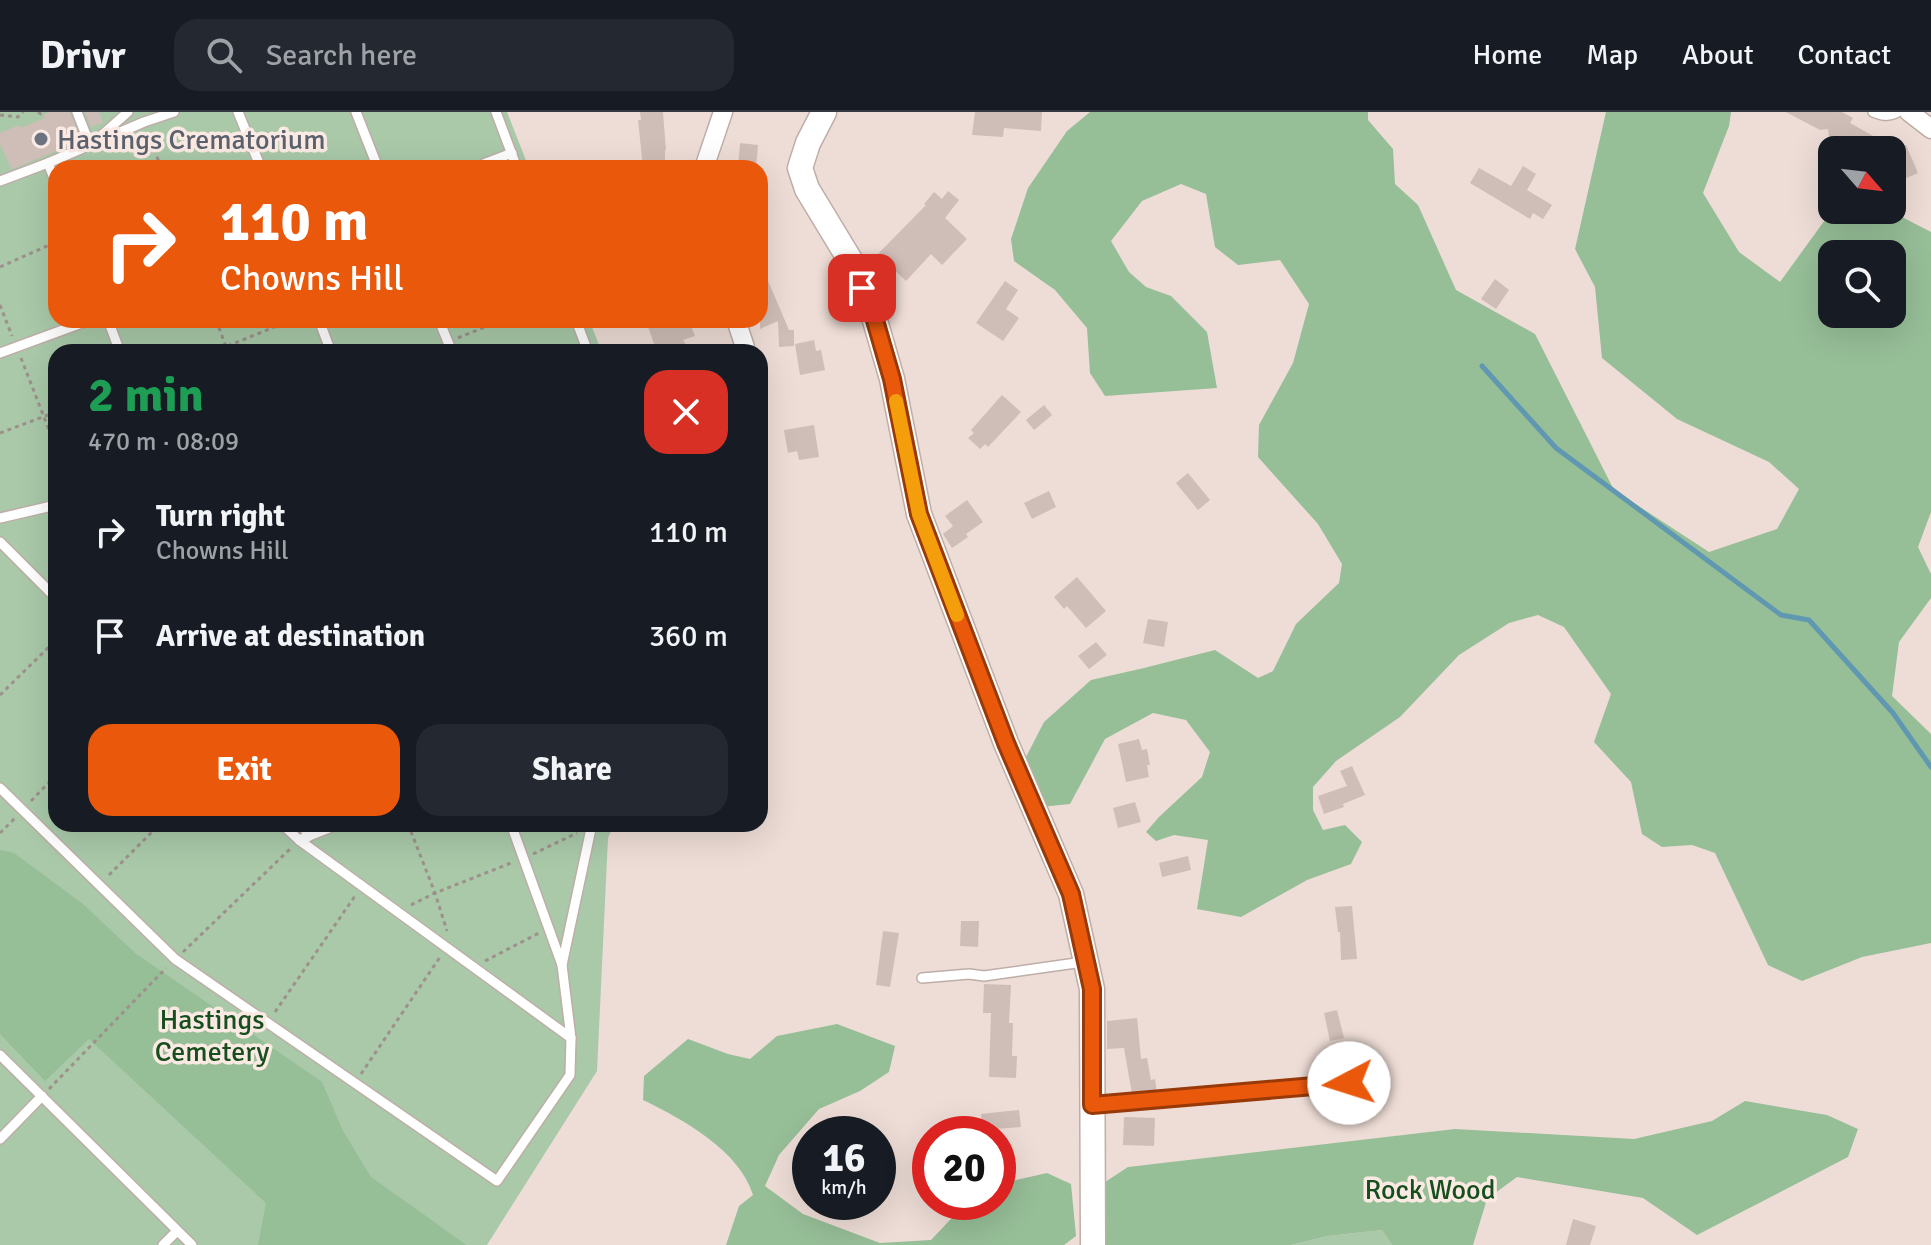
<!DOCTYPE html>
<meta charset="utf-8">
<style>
:root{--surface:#171b24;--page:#242831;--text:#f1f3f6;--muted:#9ea1a6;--line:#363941;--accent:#ea580c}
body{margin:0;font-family:Signika,sans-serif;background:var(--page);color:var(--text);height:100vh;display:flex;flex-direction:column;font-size:30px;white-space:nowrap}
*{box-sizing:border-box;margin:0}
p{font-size:26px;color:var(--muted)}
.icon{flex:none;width:44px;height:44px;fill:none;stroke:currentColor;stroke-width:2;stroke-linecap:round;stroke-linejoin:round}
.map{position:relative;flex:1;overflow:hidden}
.side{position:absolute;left:48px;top:232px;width:720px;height:488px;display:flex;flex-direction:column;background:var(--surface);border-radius:24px;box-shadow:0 8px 32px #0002}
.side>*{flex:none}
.guide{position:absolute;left:48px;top:48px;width:720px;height:168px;border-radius:24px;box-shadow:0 8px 32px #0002;background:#ea580c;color:#fff;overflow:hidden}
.needle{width:52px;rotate:118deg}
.fabs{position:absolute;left:1818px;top:24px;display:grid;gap:16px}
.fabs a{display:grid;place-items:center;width:88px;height:88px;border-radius:16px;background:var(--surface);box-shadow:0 8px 32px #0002;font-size:40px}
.speed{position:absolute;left:792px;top:1004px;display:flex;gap:16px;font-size:40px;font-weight:700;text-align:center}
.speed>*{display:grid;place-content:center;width:104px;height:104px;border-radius:50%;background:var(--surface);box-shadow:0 8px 32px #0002;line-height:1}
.speed small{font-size:20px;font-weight:400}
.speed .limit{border:12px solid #d22;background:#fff;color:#111}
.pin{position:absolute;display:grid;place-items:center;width:68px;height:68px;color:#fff;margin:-34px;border-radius:16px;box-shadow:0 4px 12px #0006}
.me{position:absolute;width:88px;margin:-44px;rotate:265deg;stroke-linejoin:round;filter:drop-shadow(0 0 6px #0008)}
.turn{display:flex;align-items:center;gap:28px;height:168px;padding:0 40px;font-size:36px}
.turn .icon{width:104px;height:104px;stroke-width:2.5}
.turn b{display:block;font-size:56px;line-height:68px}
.round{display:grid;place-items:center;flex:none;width:84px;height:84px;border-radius:24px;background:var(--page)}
.head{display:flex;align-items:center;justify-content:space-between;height:136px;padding:0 40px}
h1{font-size:48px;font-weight:700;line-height:60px;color:#1e9e55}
.action{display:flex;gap:16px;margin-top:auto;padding:16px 40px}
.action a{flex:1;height:92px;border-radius:24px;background:var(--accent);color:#fff;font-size:32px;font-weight:700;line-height:92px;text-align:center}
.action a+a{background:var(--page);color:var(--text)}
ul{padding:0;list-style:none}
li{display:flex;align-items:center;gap:24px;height:104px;padding:0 40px}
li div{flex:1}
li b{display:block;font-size:30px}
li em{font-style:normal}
header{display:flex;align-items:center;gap:48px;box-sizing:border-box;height:112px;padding:0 40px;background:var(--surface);border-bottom:2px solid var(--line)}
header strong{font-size:38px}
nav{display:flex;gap:44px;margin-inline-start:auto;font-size:28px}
.search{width:560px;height:72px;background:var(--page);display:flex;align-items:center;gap:20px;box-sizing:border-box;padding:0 28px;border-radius:24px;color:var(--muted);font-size:30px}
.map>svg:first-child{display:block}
</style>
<header>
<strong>Drivr</strong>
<div class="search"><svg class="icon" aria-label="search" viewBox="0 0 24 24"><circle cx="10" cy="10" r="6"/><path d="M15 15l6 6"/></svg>Search here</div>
<nav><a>Home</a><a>Map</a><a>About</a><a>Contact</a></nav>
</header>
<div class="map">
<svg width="1931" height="1133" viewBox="0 0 1931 1133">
<rect width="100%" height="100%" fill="#eeddd6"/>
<g fill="#a9c9a9">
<polygon points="0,0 507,0 529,56 56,56 56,208 589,208 602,240 56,240 56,712 614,712 608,726 597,959 487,1133 467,1133 371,1066 339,1133 0,1133"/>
<polygon points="1382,1118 1392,1133 1291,1133 1328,1124"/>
</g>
<g fill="#96be97" fill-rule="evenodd">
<path d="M1090 0H1368V8L1393 37 1395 72 1418 93 1456 178 1535 222 1614 378 1709 440 1777 417 1799 377 1769 350 1677 307 1602 246 1595 175 1575 137 1606 0H1731L1729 14 1703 81 1739 140 1780 170 1830 101 1839 98H1883L1902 105 1931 120V400L1918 435 1931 462V486L1899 530 1892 584 1931 622V831L1862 845 1802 869 1768 853 1715 741 1692 733 1662 735 1642 722 1631 670 1594 630 1611 582 1564 515 1538 503 1509 511 1459 543 1400 605 1336 649 1313 675V698L1323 718 1345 713 1362 730 1351 752 1307 768 1241 805 1197 797 1208 728 1174 723 1156 729 1146 720 1159 705 1202 665 1210 640 1186 608 1153 601 1105 627 1070 692 1041 695 1025 647 1044 610 1091 568 1144 556 1215 538 1258 566 1273 559 1296 512 1339 471 1342 452 1318 412 1258 345 1259 313 1293 251 1309 192 1280 148 1238 153 1215 135 1206 82 1181 72 1142 89 1111 129 1129 160 1146 175 1171 184 1207 220 1217 276 1105 284 1090 261 1087 216 1055 178 1014 149 1011 127 1028 76 1067 19ZM1832 142H1892V202H1832Z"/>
<polygon points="0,738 14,741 83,792 135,841 322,970 343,1019 371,1065 467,1133 258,1133 266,1091 89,927 45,969 0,922"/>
<path d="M837 912 895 934 889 960 860 979 819 997 779 1043 765 1074 803 1102 880 1131 931 1128 967 1090H998V1072L1047 1061 1071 1072 1076 1124 1064 1133H726L739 1094 753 1083C739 1038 684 1008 643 988L644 964 688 927 728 942 750 947 777 924Z"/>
<polygon points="1745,989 1827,1003 1858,1017 1848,1045 1697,1123 1643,1086 1517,1065 1487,1087 1473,1133 1392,1133 1382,1118 1328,1124 1291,1133 1101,1133 1099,1074 1128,1055 1455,1017 1634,1027 1712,1009"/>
</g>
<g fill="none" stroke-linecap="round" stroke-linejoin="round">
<polyline stroke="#6198b1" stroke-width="5" points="1482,254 1556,336 1781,503 1809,508 1893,601 1931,655"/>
</g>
<g fill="#cfbeb7">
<polygon points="50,0 70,0 81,29 12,57 0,32 0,21 19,13 20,16 45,6 43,3"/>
<polygon points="85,0 99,0 103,10 91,15"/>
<polygon points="640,0 663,0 666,38 665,38 665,56 643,56 638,8 641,8"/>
<polygon points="975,0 1042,0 1041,19 1004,16 1003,25 972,23"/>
<polygon points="1786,0 1842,0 1853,6 1850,11 1875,25 1868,38 1852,38 1829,25 1828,17 1820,18"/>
<polygon points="740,31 758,33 756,56 738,56"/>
<polygon points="1906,33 1918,61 1892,72 1892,39"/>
<polygon points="1523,54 1536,62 1527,78 1552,93 1543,107 1533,101 1530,107 1470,71 1479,56 1511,74"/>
<polygon points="948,79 959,88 945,106 967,127 942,153 931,142 906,169 878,142 926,93 924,92 934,80 942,87"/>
<polygon points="760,150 789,218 794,218 794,234 779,235 778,209 760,217"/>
<polygon points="1495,167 1509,178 1496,197 1481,187"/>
<polygon points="1005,169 1018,178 1006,197 1019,206 1003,229 976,211"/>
<polygon points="657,208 689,208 695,224 683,228 690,240 657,240 647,212"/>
<polygon points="814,228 816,239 821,238 825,258 800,263 795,232"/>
<polygon points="1002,283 1021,300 988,335 985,332 980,337 968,326 974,321 971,318"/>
<polygon points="1044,293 1052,303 1034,318 1026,308"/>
<polygon points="814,313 819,345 799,348 797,339 788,341 784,318"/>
<polygon points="1188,361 1210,388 1198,398 1176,371"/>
<polygon points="1049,379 1056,395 1032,407 1024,391"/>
<polygon points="967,388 983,410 966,422 968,425 952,436 943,422 953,414 945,404"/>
<polygon points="1077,465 1106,499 1086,516 1067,494 1064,497 1054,485"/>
<polygon points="1148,507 1168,510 1164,535 1143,531"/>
<polygon points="1096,530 1107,543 1089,557 1078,544"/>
<polygon points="1139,627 1142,638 1147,637 1150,653 1147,653 1149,665 1126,670 1118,632"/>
<polygon points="1352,654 1365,683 1343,692 1344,695 1324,702 1318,684 1347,674 1340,659"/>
<polygon points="1135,690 1141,710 1118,716 1113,696"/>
<polygon points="1188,744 1191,758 1162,765 1159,751"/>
<polygon points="1352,794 1357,847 1341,848 1340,820 1338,820 1335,795"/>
<polygon points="961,809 979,809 978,835 960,834"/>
<polygon points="883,819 899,821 890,875 876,873"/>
<polygon points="984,872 1011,873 1009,911 1013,911 1012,944 1017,944 1016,966 989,965 991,901 983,901"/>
<polygon points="1337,898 1344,926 1330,929 1324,901"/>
<polygon points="1137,906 1141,947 1147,946 1151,968 1155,967 1157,980 1132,982 1124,936 1107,937 1107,909"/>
<polygon points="1019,998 1021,1015 982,1018 981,1002"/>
<polygon points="1124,1005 1155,1006 1154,1034 1123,1033"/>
<polygon points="1573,1107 1596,1114 1590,1133 1566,1133"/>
</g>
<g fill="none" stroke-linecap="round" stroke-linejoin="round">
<g stroke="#beaea7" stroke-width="12">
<g id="lane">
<polyline points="77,0 86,23 94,30 128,0"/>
<polyline points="238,0 261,56"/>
<polyline points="356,0 378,56"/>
<polyline points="496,0 517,56"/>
<path d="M1873 0C1883 4 1888 5 1898 0"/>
<polyline points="48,51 56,71"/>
<polyline points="473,56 512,41"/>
<polyline points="0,69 48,51 144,10 174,0"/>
<polyline points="108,208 120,240"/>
<polyline points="319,208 331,240"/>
<polyline points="439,208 452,240"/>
<polyline points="576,208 588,240"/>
<polyline points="0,241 90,208"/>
<polyline points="0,406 56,393"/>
<polyline points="0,430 56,486"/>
<polyline points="0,676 175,847 497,1069 570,963 571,926 562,853 511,712"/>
<polyline points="282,712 299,728 571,926"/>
<polyline points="303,712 308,725"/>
<polyline points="299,728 339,712"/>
<polyline points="562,853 592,712"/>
<polyline points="922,866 969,862 984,864 1083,850"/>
<polyline points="0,943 192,1133"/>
<polyline points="1096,993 1349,971"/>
<polyline points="0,1027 42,984"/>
<polyline points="163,1133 177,1119"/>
</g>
</g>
<g stroke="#beaea7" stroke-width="21">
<g id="street">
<polyline points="1909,0 1931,17"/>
<polyline points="704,56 723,0"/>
<polyline points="736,208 745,235"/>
</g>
</g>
<g stroke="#beaea7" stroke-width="27">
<polyline id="secondary" points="824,0 808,31 800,56 807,77 850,148 874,205 892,267 919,402 1006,631 1071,782 1092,877 1093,1133"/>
</g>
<g stroke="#9e918c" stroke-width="3" stroke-dasharray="4 4" stroke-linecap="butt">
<polyline points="38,0 41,2 45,0"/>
<polyline points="0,3 18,5 23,0"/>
<polyline points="149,22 161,56"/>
<polyline points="0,155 56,130"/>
<polyline points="0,193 12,224"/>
<polyline points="216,208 228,240"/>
<polyline points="458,226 502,208"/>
<polyline points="213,240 292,208"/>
<polyline points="421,240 436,234"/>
<polyline points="21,246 56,336"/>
<polyline points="0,321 56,300"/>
<polyline points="0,583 56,528"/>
<polyline points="31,689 56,663"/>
<polyline points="408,712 435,781 447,819"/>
<polyline points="0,721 15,706"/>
<polyline points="533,742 577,721"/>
<polyline points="109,763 160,712"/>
<polyline points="411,793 435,781 511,751"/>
<polyline points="183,840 290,737"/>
<polyline points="485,849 539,821"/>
<polyline points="275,900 355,784"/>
<polyline points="361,962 440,845"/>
<polyline points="49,977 166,856"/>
</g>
<use href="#lane" stroke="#fff" stroke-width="9"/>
<use href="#street" stroke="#fff" stroke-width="18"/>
<use href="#secondary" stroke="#fff" stroke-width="24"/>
</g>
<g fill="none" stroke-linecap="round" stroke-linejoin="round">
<g stroke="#983908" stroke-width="20">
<polyline id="route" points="862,176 874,205 892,267 919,402 1006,631 1071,782 1092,877 1092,993 1349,971"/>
</g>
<use href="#route" stroke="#ea580c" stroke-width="14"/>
<polyline stroke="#f59e0b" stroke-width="14" points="896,289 919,402 957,503"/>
</g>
<circle fill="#6b7280" stroke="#fbeae3" stroke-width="3" cx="41" cy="27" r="8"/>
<g text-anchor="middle" stroke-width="7" stroke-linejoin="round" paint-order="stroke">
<g font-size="28" fill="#5b616d" stroke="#fbeae3" text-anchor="start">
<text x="57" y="37">Hastings Crematorium</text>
</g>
<g font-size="28" fill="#164f1d" stroke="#fbeae3">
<text x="212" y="917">Hastings<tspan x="212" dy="32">Cemetery</tspan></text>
<text x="1430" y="1087">Rock Wood</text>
</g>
</g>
</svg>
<div class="fabs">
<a><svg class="needle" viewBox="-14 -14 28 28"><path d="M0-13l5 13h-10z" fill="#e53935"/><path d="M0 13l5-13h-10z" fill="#9ea1a6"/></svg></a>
<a><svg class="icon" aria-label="search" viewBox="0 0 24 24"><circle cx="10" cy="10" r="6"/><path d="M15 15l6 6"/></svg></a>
</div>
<div class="speed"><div>16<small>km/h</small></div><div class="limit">20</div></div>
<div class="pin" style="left:862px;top:176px;background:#d93025"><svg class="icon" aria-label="arrive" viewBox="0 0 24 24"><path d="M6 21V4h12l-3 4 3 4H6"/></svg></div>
<svg class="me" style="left:1349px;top:971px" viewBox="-20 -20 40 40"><circle r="19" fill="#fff"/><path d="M0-13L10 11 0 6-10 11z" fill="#ea580c"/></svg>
<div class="guide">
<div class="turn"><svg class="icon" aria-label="right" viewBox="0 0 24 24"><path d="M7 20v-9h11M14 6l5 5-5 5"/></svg><div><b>110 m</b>Chowns Hill</div></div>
</div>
<section class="side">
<div class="head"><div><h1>2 min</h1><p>470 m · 08:09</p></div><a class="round" style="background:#d93025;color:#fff"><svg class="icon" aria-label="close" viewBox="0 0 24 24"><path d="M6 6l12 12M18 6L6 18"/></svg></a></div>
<ul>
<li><svg class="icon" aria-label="right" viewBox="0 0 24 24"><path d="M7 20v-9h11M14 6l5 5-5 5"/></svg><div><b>Turn right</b><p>Chowns Hill</p></div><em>110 m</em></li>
<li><svg class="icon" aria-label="arrive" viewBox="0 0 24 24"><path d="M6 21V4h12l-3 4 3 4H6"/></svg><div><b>Arrive at destination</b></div><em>360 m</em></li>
</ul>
<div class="action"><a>Exit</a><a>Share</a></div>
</section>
</div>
